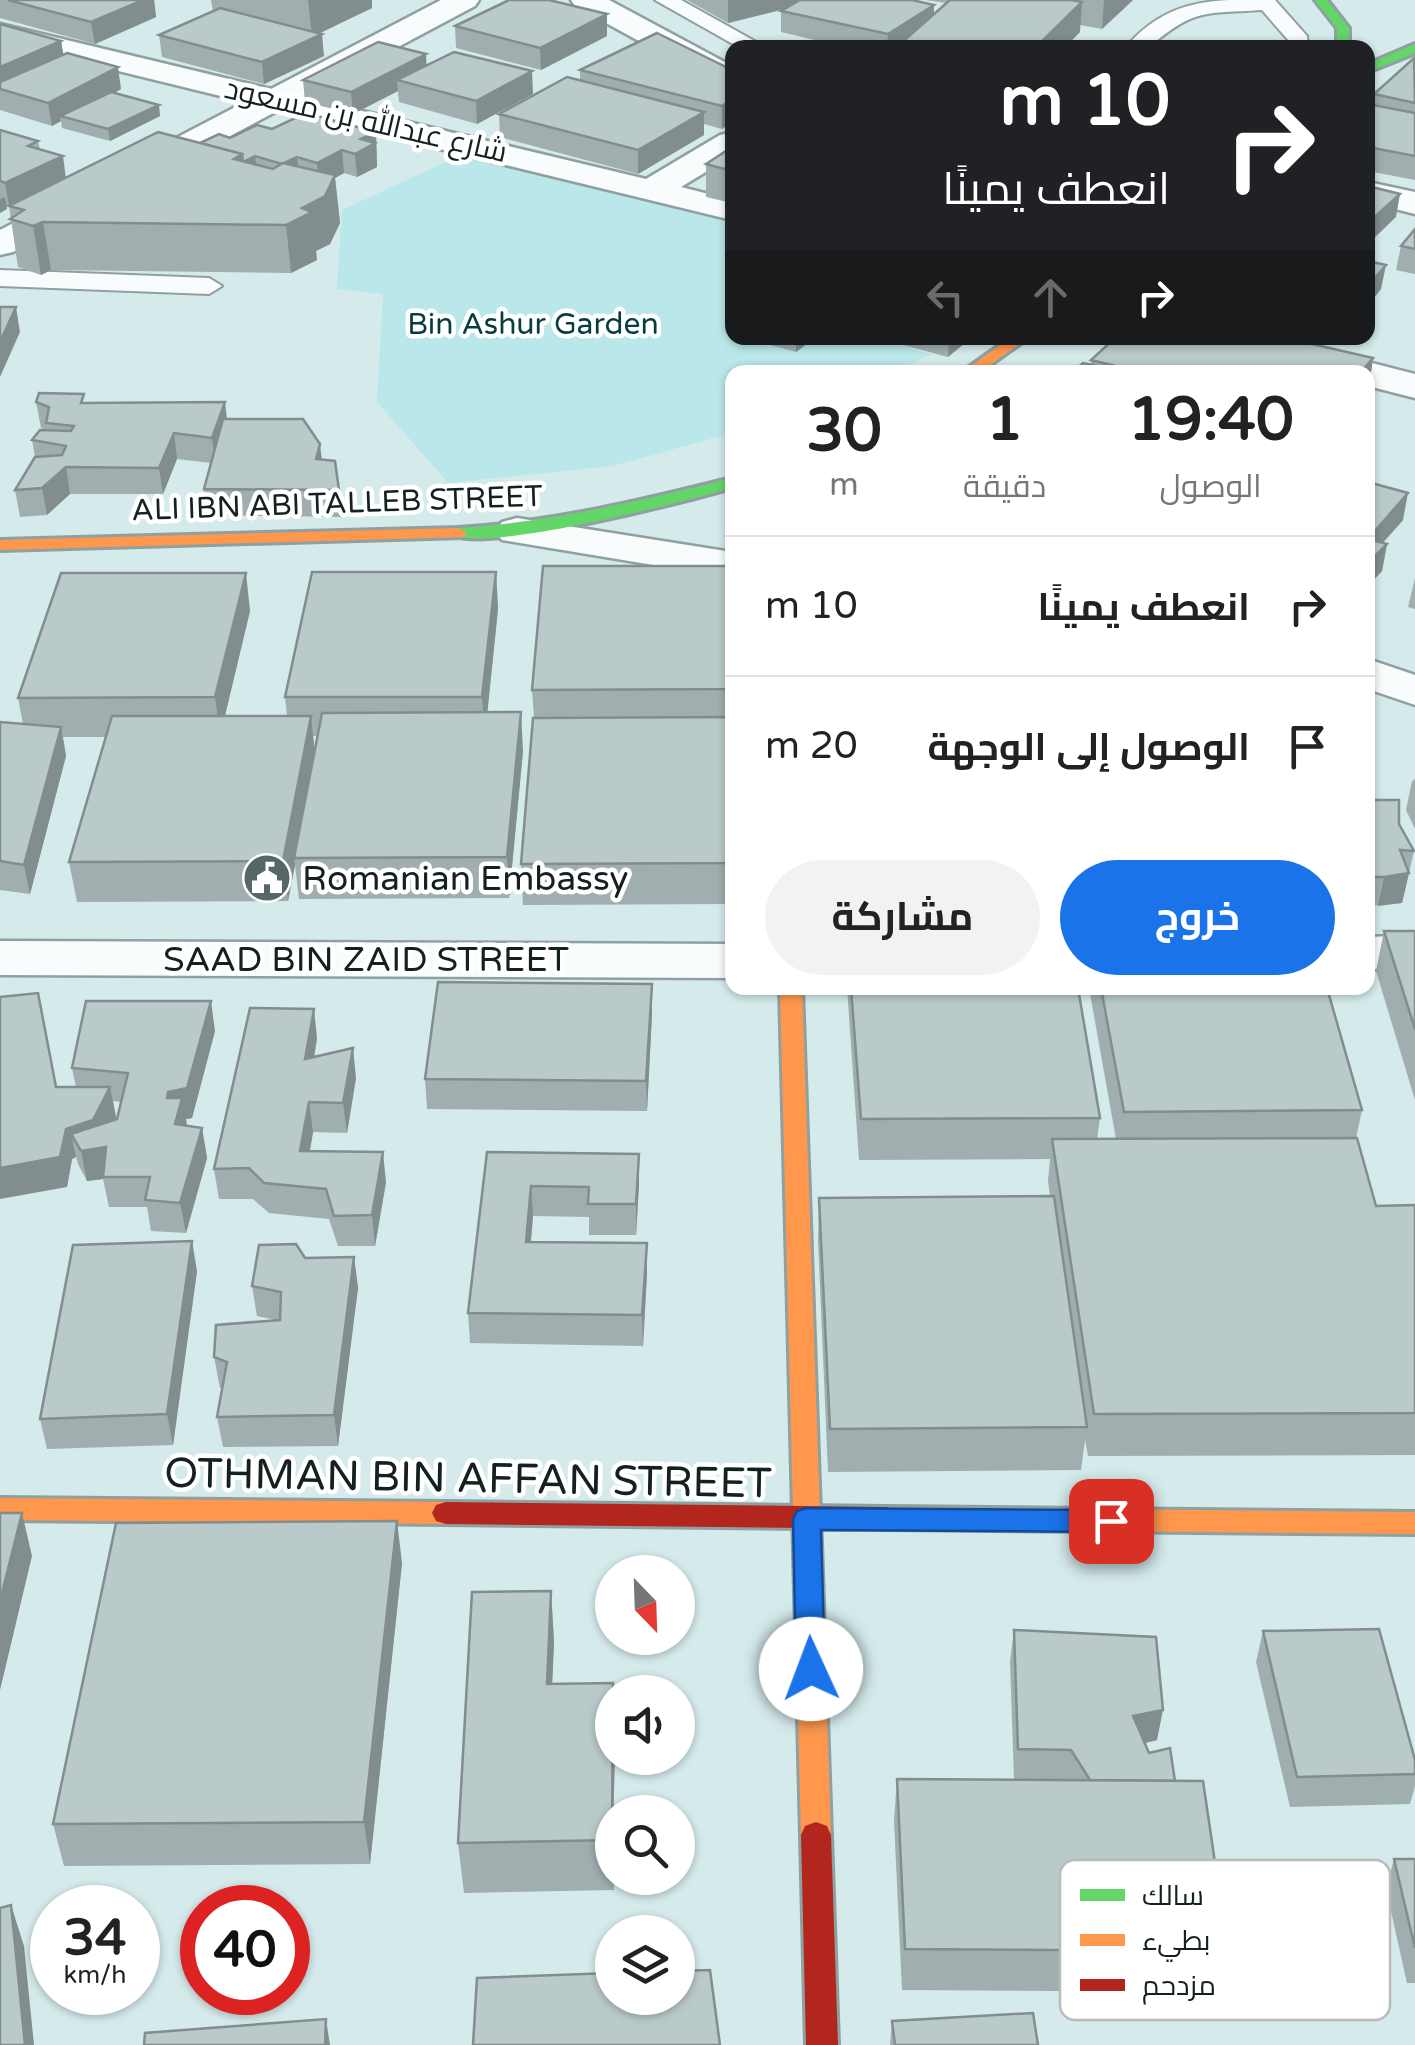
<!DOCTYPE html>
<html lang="ar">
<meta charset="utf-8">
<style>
:root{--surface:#fff;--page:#f2f2f2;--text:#222;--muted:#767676;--line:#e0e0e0;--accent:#1a73e8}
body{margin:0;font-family:"Varela Round",Cairo,sans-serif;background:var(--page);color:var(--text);direction:rtl;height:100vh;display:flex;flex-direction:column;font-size:38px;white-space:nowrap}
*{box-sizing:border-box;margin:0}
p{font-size:32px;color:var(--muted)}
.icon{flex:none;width:55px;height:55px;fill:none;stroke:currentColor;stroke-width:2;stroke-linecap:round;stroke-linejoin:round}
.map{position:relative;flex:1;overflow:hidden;direction:ltr}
.details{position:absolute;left:725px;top:365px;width:650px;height:630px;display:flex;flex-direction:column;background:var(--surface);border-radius:20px;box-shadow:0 2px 8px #0004;direction:rtl}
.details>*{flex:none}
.guide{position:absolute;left:725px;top:40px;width:650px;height:305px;border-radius:20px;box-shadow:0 2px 8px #0004;direction:rtl;background:#202124;color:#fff;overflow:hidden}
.needle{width:65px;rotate:157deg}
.tools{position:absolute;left:595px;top:1555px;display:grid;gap:20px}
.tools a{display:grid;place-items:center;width:100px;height:100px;border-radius:50%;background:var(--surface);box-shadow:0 2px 8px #0004;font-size:50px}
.speed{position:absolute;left:30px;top:1885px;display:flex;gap:20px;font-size:50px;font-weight:700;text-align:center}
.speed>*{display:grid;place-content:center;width:130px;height:130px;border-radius:50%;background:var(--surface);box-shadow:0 2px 8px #0004;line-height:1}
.speed small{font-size:25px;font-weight:400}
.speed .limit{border:15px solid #d22;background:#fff;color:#111}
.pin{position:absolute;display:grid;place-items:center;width:85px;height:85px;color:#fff;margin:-42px;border-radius:20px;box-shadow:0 5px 15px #0006}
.me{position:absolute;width:110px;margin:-55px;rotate:358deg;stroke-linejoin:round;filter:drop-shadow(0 0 8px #0008)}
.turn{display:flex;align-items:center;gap:35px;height:210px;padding:0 40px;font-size:45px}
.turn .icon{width:130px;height:130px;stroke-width:2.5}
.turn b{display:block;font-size:70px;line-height:85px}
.lanes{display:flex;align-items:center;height:95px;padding:0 40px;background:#0003;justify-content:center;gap:50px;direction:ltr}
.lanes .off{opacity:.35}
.eta{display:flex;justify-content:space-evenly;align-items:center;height:170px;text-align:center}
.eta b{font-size:60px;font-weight:700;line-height:70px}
.button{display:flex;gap:20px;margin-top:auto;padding:20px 40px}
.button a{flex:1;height:115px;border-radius:60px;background:var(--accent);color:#fff;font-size:40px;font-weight:700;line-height:115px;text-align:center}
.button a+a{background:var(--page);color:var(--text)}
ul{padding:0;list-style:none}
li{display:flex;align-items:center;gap:30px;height:140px;padding:0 40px;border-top:2px solid var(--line)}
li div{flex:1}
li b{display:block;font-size:38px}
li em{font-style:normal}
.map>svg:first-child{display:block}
</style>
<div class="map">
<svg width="1415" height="2045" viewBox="0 0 1415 2045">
<rect width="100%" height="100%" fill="#d5eaeb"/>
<polygon fill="#bae8ea" points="467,152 732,219 732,338 875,338 932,354 892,372 732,372 732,433 613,466 448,483 377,402 383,294 337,289 342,210"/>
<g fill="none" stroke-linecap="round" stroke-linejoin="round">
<g stroke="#90a0a1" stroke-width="4">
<g id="lane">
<polygon points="655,0 681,0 767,48 740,48"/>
<path d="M1229 0H1275L1307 36 1308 48H1287L1289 41 1262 10C1203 14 1195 8 1148 48H1125C1154 14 1185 2 1229 0Z"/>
<polygon points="0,270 209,278 222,286 209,294 0,286"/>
</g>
</g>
<g stroke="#90a0a1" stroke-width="5">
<g id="street">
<polygon points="441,0 479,0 475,6 304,97 646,179 720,135 732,132 732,156 681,187 732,200 732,220 279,110 13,252 0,255 0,230 245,102 0,42 0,24 271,89"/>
<polygon points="571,0 609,0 732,66 732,88 721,86 575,6"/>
<polygon points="1368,182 1415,192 1415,214 1368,202"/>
<polygon points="1368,362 1415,374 1415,398 1368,386 1368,372 1349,372 1354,366"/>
<polygon points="517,518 732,552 732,578 502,540 495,531 502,522"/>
<polygon points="1368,659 1415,675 1415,705 1368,689"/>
<polygon points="1415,935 1415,969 1368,969 1368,937"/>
<polygon points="0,941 732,944 732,978 0,975"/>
</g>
</g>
<g stroke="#90a0a1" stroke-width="6">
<g id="fast">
<polygon points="1315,0 1327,0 1349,28 1349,48 1337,48 1337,28"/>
<polygon points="1415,44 1415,53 1368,72 1368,64"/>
<path d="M732 478V488C689 500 478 556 449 533L458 528C552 522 641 501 732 478Z"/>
</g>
</g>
<g stroke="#90a0a1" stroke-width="6">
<g id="slow">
<polygon points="1010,338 1028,338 980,372 962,372"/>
<polygon points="458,528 467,533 464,537 0,550 0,540"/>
<polygon points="780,988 802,988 831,1835 827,1844 816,1848 805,1844 801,1835"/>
<polygon points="0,1498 446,1502 456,1505 460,1513 456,1521 446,1524 0,1520"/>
<polygon points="886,1507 1415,1512 1415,1534 886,1529 876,1526 872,1518 876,1510"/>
</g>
</g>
<g stroke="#90a0a1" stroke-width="6">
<g id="jam">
<polygon points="446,1502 886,1507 896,1510 900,1518 896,1526 886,1529 446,1524 436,1521 432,1513 436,1505"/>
<polygon points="816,1822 827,1826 831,1835 838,2045 806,2045 801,1835 805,1826"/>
</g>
</g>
<use href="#lane" fill="#f9fcfc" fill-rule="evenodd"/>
<use href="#street" fill="#f9fcfc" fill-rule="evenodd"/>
<use href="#fast" fill="#63d668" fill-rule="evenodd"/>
<use href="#slow" fill="#ff974d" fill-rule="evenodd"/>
<use href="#jam" fill="#b3261e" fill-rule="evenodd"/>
</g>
<g fill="#a0aeaf" fill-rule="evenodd">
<polygon points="0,0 154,0 156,17 95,44 0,18"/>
<polygon points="211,0 372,0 372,8 319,33 324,56 264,84 162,57 159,35 213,11"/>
<polygon points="687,0 912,0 934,5 934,14 946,3 925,0 1133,0 1102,29 1080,25 1080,32 1064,48 848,48 781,32 781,11 785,9 728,23"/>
<polygon points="607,14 607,36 541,70 456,48 455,26"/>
<polygon points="0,24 61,41 63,54 121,89 115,93 160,116 110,141 62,128 61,121 52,126 0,110"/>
<polygon points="1415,59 1415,180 1368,171 1368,104 1372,105 1374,94"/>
<polygon points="426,65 533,94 477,124 399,102 398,91 353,114 305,102 303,80"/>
<polygon points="580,70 732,70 722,129 704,124 704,135 638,174 500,137 499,114 580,81"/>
<polygon points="272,129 376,132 377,167 357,177 344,173 335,178 340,223 330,244 316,251 317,260 291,273 51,270 41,275 18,267 9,206 6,206 7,209 0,213 0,130 38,141 40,149 66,178 200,143"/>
<polygon points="732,147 732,203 706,197 706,164"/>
<polygon points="1415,229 1415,274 1396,270 1401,246"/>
<polygon points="745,338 812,338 812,340 796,352"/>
<polygon points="877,338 971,338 948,357"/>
<polygon points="1373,358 1368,393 1368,372 1073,372 1091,365 1091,360"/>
<polygon points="36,402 85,402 227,419 322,460 335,461 342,517 207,515 204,489 211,463 177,459 163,494 70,494 47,515 20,517 15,490 35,457 32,440 46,430 41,428"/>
<polygon points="1368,482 1403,520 1383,543 1387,544 1382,571 1368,586"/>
<polygon points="727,566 728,717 732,717 732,904 523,905 521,864 534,718 532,690"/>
<path d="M496 572 498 609 487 712 523 751 509 898 299 899 295 865 288 901 77 902 69 862 106 737H63L66 756 30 894 0 890V722L23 724 18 698 250 611 225 716H287L285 697ZM313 736H318L315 751Z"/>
<polygon points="1415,578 1415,609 1408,607"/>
<polygon points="1415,779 1415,829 1406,810 1412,781"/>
<polygon points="1368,800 1399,824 1414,851 1402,903 1368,906"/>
<polygon points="1384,931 1415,931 1415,1100 1376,971"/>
<polygon points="847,988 1078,988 1100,1118 1097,1139 1116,1139 1089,988 1327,988 1362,1110 1356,1138 1376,1206 1415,1205 1415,1455 1088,1456 1085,1440 1081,1470 828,1472 818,1240 819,1198 1050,1196 1048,1181 1050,1159 859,1160"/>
<polygon points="652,1014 647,1111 427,1109 425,1079"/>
<path d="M215 1031 192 1118 186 1119 187 1126 202 1128 207 1158 186 1233 151 1231 147 1207H109L103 1179 87 1181 78 1164 76 1157 72 1159 67 1187 56 1087H76L72 1068ZM113 1101 121 1102 117 1119 114 1120 116 1117Z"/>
<polygon points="317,1038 314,1057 356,1078 347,1133 313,1132 310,1151 386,1182 375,1246 338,1246 329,1219 269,1213 253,1199 219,1199 214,1169"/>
<polygon points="487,1152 639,1154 639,1184 636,1235 589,1235 589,1217 533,1216 531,1242 647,1243 647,1273 643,1346 470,1343 468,1313"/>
<polygon points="354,1257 358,1288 338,1446 223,1447 217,1417 222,1389 220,1388 214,1357 276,1320 257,1316 252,1286 305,1258"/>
<polygon points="197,1271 173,1445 47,1449 40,1419"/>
<polygon points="402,1563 370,1864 64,1866 53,1824"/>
<polygon points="551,1591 554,1642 552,1684 612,1812 614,1890 464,1893 458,1843"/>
<polygon points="1014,1630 1157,1740 1145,1743 1149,1753 1175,1781 1228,1951 1219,1992 902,1990 894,1821 897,1779 1048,1780 1014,1779 1010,1661"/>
<polygon points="1263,1631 1415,1760 1415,1786 1410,1804 1290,1807 1256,1662"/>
<polygon points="1394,1859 1415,1859 1415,1983 1407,1983 1386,1889"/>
<polygon points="892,2021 1038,2045 890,2045"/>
</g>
<g fill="#828d8e">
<polygon points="143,0 154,0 156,17 95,44 91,22"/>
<polygon points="308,0 372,0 372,8 312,37"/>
<polygon points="728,0 820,0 728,23"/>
<polygon points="1104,0 1133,0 1102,29"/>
<polygon points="1082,2 1080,32 1064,48 1035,48"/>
<polygon points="934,5 933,26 900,44 900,48 887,48 888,34"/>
<polygon points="607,14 607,36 541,70 540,48"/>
<polygon points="322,34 324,56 264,84 262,62"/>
<polygon points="61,41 65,63 0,89 0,67"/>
<polygon points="426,54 427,76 397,80 398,91 353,114 351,92"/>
<polygon points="118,67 121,89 66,118 60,116 61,121 52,126 48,103"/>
<polygon points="532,71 533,94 477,124 476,101"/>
<polygon points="732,99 732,122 722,129 722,106"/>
<polygon points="159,105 160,116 110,141 108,129"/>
<polygon points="704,112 704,135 638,174 638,150"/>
<polygon points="376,132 377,167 357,177 355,154 361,139"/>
<polygon points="342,150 344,173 335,178 340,223 330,244 316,251 317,260 291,273 286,225 319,186 317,163"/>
<polygon points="242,154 255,156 258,179 234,159"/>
<polygon points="63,156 66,179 9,206 5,183"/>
<polygon points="297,157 300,180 283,164"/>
<polygon points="1400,194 1396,217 1368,244 1368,223"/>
<polygon points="5,197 7,209 0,213 0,199"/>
<polygon points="43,222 51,270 41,275 33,226"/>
<polygon points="1386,265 1381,289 1368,306 1368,286"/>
<polygon points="16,307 20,332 0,377 0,342"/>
<polygon points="798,338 812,338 812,340 796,352 796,339"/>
<polygon points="949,338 971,338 948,357"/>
<polygon points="1373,358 1368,393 1368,372 1361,372"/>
<polygon points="225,402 228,428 215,464 212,438"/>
<polygon points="174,433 177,459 163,494 159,468"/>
<polygon points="320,444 323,470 316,459"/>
<polygon points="66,467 70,494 47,515 42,488"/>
<polygon points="1408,493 1403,520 1369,558 1368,539"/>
<polygon points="1387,544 1382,571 1368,586 1372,559"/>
<polygon points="496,572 498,609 485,736 482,697"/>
<polygon points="246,573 250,611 220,736 215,697"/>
<polygon points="521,712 523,751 509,898 507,857"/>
<polygon points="311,716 315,755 294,858 295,865 288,901 283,861"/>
<polygon points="61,727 66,756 30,894 24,865"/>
<polygon points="1409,873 1402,903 1378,906 1384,877"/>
<polygon points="652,984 652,1014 647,1111 646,1081"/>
<polygon points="211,1001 215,1031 192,1118 186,1119 187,1129 180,1154 167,1098 168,1092"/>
<polygon points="314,1009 317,1038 309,1089 305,1059"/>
<polygon points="353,1048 356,1078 347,1133 343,1103"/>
<polygon points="110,1087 116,1117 100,1148 106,1147 103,1179 87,1181 81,1151 71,1134 76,1157 72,1159 67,1187 0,1199 0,1168 66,1129"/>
<polygon points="309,1102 313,1132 304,1182 300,1151"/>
<polygon points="202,1128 207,1158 186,1233 180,1203"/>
<polygon points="383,1152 386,1182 375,1246 372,1215"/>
<polygon points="639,1154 639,1184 636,1235 636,1204"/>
<polygon points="531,1186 533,1216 528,1272 526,1242"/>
<polygon points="192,1241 197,1271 173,1445 167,1414"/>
<polygon points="647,1243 647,1273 643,1346 642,1315"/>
<polygon points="354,1257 358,1288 338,1446 334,1415"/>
<polygon points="22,1513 32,1556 0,1690 0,1601"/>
<polygon points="397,1521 402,1563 370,1864 364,1822"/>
<polygon points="551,1591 554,1642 550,1735 547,1684"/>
<polygon points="1163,1710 1157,1740 1128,1747 1133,1716"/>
<polygon points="612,1758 615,1758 612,1859"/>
<polygon points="11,1905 24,1946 34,2045 25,2045"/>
<polygon points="326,2019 330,2045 325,2045"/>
</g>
<g fill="#bacacb" stroke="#828d8e" stroke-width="2.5">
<polygon points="8,0 143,0 91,22"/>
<polygon points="509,0 549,0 607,14 540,48 455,26"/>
<polygon points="800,0 912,0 934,5 888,34 781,11"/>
<polygon points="950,0 1072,0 1082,2 1035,48 923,48 900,44"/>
<polygon points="220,8 322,34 262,62 159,35"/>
<polygon points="0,24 61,41 0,67"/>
<polygon points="657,33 732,70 732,99 722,106 580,70"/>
<polygon points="378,42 426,54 351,92 303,80"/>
<polygon points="454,52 532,71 476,101 397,80"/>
<polygon points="67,53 118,67 48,103 0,89 0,82"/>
<polygon points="1414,58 1415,103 1374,94"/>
<polygon points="567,77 704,112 638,150 499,114"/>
<polygon points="111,92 159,105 108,129 60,116"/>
<polygon points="1368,104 1415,113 1415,156 1368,147"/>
<polygon points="306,113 376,132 361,139 375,143 355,154 342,150 317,163 297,157 282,164 255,156 243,162 242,154 200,143 219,134 230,138 257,125 272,129"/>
<polygon points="0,130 38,141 28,146 63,156 5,183 0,181"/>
<polygon points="158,132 242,154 234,159 273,169 283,163 335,175 325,196 302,208 312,212 286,225 43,222 33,226 10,219 24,210 9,206"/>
<polygon points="732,147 732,171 706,164"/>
<polygon points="1368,186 1400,194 1368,223"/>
<polygon points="1415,229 1415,249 1401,246"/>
<polygon points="1368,261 1386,265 1368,286"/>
<polygon points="0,307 16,307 0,342"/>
<polygon points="1115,338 1286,338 1373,358 1361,372 1140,372 1091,360"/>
<polygon points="1083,363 1122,372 1073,372"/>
<polygon points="39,393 84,394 81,403 225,402 212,438 174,433 159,468 66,467 42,488 15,490 35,457 62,455 66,446 32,440 40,430 71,431 74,426 46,423 49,407 36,402"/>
<polygon points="223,419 303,419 320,444 316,459 335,461 339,490 204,489"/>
<polygon points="1368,482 1408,493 1368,539"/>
<polygon points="1368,539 1387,544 1372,559 1368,558"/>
<polygon points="543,566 727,566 728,689 532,690"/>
<polygon points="312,572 496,572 482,697 285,697"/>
<polygon points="61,573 246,573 215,697 18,698"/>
<polygon points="521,712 507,857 294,858 322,713"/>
<polygon points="112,716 311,716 283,861 69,862"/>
<polygon points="732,717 732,863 521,864 533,718"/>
<polygon points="0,722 61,727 24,865 0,861"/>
<polygon points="1368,800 1399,800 1399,824 1414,851 1400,850 1409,873 1384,877 1368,877"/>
<polygon points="1384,931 1415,931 1415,1029"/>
<polygon points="438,982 652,984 646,1081 425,1079"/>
<polygon points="851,988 1078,988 1100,1118 861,1119"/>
<polygon points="1101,988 1327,988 1362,1110 1124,1112"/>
<polygon points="38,993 56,1087 110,1087 93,1120 66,1129 60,1157 0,1168 0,997"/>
<polygon points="86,1001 211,1001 187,1088 168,1092 167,1098 182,1098 175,1124 202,1128 180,1203 145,1200 150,1177 103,1177 106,1147 81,1151 71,1134 117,1119 128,1073 72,1068"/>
<polygon points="250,1008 314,1009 305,1059 353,1048 343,1103 309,1102 300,1151 383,1152 372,1215 334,1216 326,1189 264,1183 249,1168 214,1169"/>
<polygon points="1357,1138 1376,1206 1415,1205 1415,1413 1094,1414 1052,1139"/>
<polygon points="487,1152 639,1154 636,1204 588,1204 589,1187 531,1186 526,1242 647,1243 642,1315 468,1313"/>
<polygon points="1054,1196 1087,1427 830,1429 819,1198"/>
<polygon points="192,1241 167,1414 40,1419 73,1245"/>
<polygon points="296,1244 305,1258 354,1257 334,1415 217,1417 227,1362 214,1357 216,1325 280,1320 281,1292 252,1286 259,1245"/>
<polygon points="0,1513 22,1513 0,1601"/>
<polygon points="397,1521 364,1822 53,1824 116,1523"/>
<polygon points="551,1591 547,1684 613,1683 612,1840 458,1843 472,1592"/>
<polygon points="1379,1629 1415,1760 1415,1774 1297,1777 1263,1631"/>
<polygon points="1014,1630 1156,1637 1163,1710 1133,1716 1149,1753 1170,1748 1175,1781 1090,1780 1071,1750 1018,1749"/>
<polygon points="897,1779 1203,1781 1228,1951 905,1949"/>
<polygon points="1394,1859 1415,1859 1415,1948"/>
<polygon points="11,1905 25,2045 0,2045 0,1908"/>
<polygon points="710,1970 720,2045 473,2045 477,1978 612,1973 612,1998 678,1998 678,1971"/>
<polygon points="1033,2013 1038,2045 895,2045 892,2021"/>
<polygon points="326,2019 325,2045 144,2045 145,2033"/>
</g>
<polygon fill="#1a73e8" stroke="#114b97" stroke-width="2.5" points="806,1508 1111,1510 1121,1513 1125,1521 1121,1528 1111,1532 821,1530 825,1669 821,1678 811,1681 800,1678 796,1669 793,1519 797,1511"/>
<defs>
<g id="civic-disc" transform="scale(2.5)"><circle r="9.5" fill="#576768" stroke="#fff"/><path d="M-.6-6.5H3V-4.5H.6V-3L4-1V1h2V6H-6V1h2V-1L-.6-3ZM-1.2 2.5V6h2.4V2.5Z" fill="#fff"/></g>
</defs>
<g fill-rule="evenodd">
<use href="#civic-disc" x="267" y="878"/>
</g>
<g text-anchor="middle" stroke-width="9" stroke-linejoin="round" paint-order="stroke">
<g font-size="30" fill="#132121" stroke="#fff">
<text transform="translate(366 120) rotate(13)" y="10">شارع عبدالله بن مسعود</text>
<text transform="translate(337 503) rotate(-2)" y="10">ALI IBN ABI TALLEB STREET</text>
</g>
<g font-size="30" fill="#083c3f" stroke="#fff">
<text x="533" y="334">Bin Ashur Garden</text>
</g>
<g font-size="35" fill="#132121" stroke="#fff" text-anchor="start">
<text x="302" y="890">Romanian Embassy</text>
</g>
<g font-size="35" fill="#132121" stroke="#fff">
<text x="366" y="971">SAAD BIN ZAID STREET</text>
</g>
<g font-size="42" fill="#132121" stroke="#fff">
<text transform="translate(468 1477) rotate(1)" y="15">OTHMAN BIN AFFAN STREET</text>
</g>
</g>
<rect x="1060" y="1860" width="330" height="160" rx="15" fill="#fff" stroke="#b8bcbc" stroke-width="2.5"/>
<rect x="1080" y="1889" width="45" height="12" fill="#63d668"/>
<rect x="1080" y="1934" width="45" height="12" fill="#ff974d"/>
<rect x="1080" y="1979" width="45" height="12" fill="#b3261e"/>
<g font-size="28" fill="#132121">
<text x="1142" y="1905">سالك</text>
<text x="1142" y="1950">بطيء</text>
<text x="1142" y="1995">مزدحم</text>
</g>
</svg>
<div class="tools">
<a><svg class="needle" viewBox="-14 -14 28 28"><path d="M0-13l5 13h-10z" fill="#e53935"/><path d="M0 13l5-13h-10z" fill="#767676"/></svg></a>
<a><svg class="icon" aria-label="sound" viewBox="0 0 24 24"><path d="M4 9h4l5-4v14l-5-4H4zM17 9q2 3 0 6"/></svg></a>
<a><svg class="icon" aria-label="search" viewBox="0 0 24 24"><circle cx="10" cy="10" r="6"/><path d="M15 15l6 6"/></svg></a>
<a><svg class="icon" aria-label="layers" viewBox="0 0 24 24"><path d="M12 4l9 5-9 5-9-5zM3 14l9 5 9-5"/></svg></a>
</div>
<div class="speed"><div>34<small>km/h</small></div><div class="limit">40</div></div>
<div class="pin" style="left:1111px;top:1521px;background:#d93025"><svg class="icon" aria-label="arrive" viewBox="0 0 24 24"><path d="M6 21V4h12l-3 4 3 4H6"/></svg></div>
<svg class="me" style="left:811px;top:1669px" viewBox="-20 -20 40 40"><circle r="19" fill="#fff"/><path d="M0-13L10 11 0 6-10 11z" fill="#1a73e8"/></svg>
<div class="guide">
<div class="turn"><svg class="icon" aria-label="right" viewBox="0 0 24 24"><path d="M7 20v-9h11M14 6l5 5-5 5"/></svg><div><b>10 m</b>انعطف يمينًا</div></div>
<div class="lanes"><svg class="icon off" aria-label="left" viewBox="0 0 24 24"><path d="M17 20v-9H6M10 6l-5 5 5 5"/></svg><svg class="icon off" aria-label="ahead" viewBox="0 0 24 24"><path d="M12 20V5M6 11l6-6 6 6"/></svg><svg class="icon" aria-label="right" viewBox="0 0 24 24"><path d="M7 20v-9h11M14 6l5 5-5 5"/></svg></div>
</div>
<section class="details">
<div class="eta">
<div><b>19:40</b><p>الوصول</p></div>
<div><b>1</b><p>دقيقة</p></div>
<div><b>30</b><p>m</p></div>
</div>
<ul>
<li><svg class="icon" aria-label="right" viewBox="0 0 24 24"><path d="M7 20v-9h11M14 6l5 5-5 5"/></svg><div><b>انعطف يمينًا</b></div><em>10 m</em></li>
<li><svg class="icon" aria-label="arrive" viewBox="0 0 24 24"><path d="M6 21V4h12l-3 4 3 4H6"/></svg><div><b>الوصول إلى الوجهة</b></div><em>20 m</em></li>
</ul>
<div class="button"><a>خروج</a><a>مشاركة</a></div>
</section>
</div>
